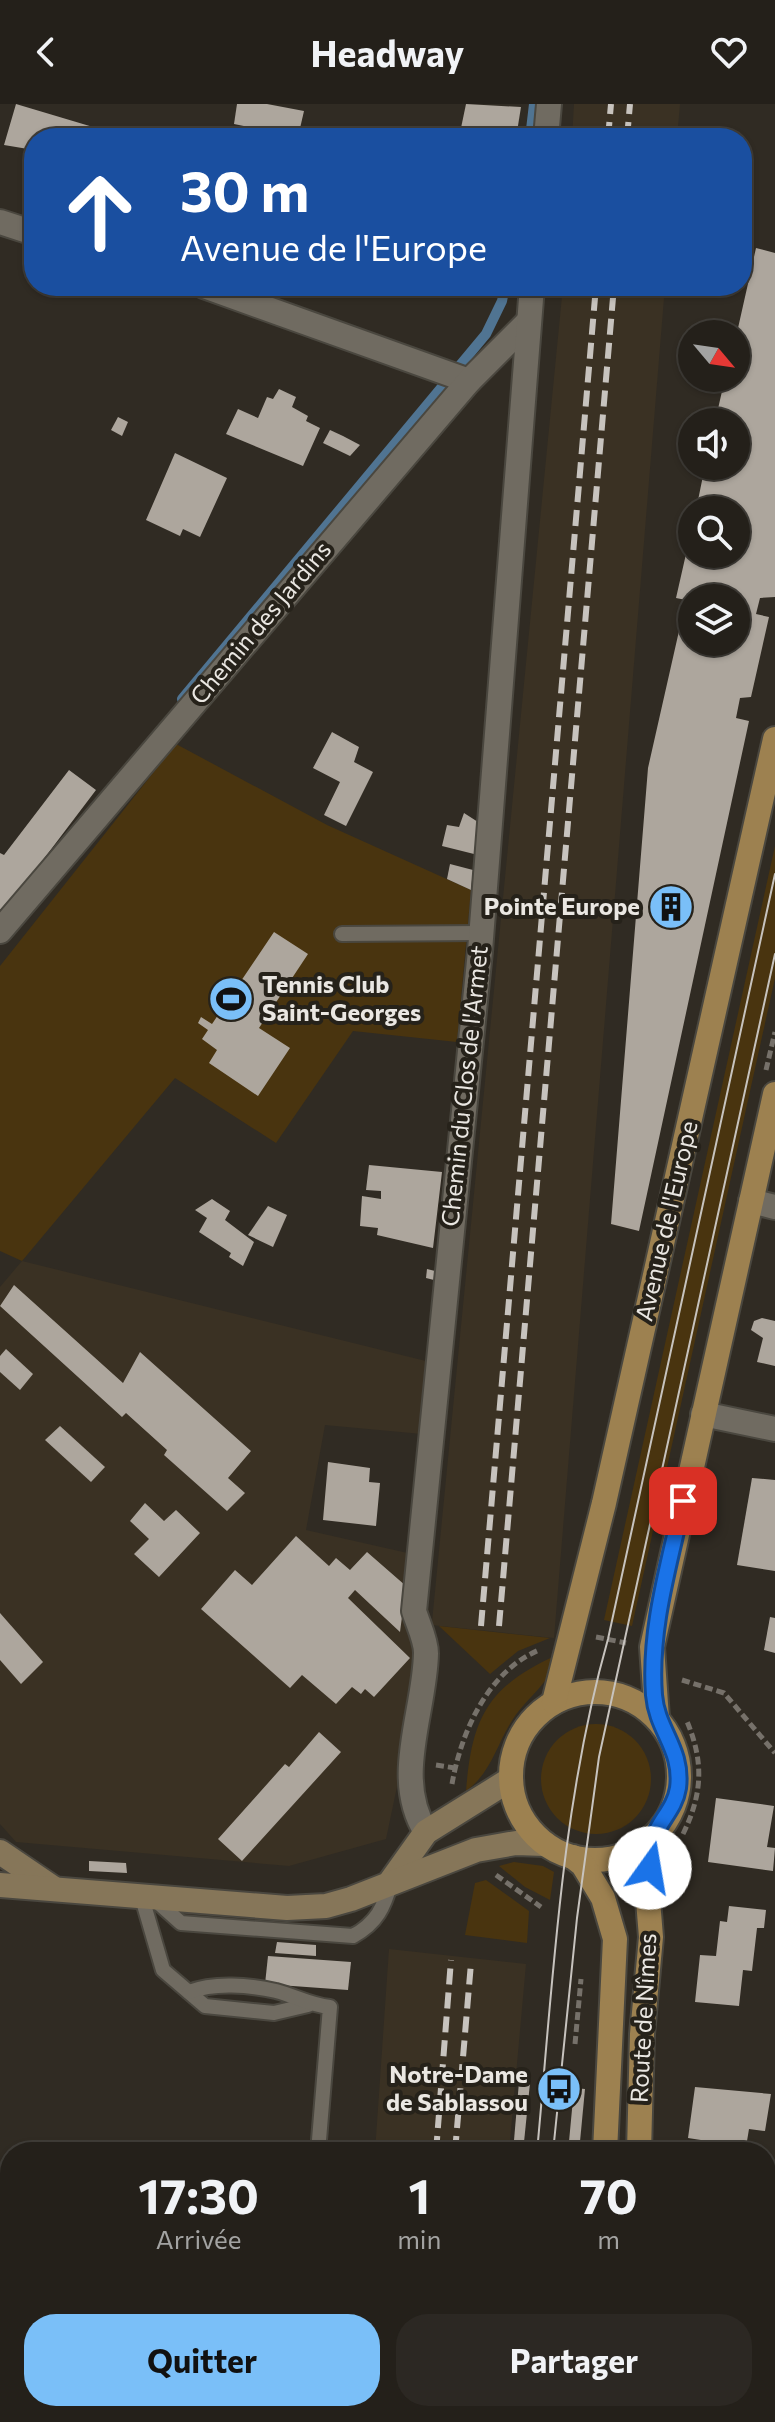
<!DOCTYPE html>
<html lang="fr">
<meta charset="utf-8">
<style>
:root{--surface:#24201a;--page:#2c2823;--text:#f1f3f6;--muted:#a3a3a2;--line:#413e39;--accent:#7abff8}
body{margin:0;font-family:Commissioner,sans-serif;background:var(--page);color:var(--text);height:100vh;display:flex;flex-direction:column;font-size:30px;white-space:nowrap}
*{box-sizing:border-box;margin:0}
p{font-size:26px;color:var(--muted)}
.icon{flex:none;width:44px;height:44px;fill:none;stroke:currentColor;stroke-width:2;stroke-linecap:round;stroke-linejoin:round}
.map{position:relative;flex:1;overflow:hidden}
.sheet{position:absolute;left:0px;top:2038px;width:776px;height:280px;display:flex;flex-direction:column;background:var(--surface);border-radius:32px 32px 0 0;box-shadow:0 2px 6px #0004,0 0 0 2px var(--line)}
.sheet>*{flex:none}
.top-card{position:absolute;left:24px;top:24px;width:728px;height:168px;border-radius:32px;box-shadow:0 2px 6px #0004,0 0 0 2px var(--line);background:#1a4fa0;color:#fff;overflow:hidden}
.needle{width:52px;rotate:119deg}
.fabs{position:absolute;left:678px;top:216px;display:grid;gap:16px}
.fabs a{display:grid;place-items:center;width:72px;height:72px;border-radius:50%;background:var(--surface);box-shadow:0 2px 6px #0004,0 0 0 2px var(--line);font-size:40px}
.pin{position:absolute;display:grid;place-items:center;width:68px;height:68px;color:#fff;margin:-34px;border-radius:16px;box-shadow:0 4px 12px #0006}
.me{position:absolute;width:88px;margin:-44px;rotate:13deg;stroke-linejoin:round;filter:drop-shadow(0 0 6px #0008)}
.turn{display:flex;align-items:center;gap:28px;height:168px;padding:0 24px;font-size:36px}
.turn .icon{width:104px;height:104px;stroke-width:2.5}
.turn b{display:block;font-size:56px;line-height:68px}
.eta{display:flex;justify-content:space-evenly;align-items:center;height:136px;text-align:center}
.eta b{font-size:48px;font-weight:700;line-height:56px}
.cta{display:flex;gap:16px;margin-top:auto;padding:16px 24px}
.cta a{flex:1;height:92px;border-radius:32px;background:var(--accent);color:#111;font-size:32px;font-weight:700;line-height:92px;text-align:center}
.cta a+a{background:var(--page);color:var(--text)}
header{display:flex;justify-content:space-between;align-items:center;height:104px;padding:0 24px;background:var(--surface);font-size:36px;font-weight:700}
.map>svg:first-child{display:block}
</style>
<header><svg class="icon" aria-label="back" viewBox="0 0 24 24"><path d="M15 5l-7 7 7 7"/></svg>Headway<svg class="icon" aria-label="heart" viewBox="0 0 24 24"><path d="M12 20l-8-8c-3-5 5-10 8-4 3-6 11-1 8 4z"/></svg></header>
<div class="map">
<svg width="775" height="2318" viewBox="0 0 775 2318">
<rect width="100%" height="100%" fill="#302b23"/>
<g fill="#3a3123">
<polygon points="574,0 680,0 677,34 572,34"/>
<polygon points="563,182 665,182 554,1534 431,1521 386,1735 289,1762 16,1738 0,1720 0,1183 22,1157 430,1258 422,1330 325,1321 306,1426 412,1450 432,1518"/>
<polygon points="389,1845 526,1860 509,2048 375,2048"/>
<polygon points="357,2308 486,2308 485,2318 356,2318"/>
</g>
<g fill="#49340f">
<polygon points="176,640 327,721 471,786 457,938 353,927 276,1039 175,974 22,1157 0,1147 0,862"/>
<polygon points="775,742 775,874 632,1522 604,1516"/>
<polygon points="439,1522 550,1534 518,1547 490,1570"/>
<path d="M559 1550C547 1583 531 1589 513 1615 496 1641 492 1668 466 1687 472 1612 488 1582 559 1550Z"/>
<circle cx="596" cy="1675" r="55"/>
<polygon points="514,1758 543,1762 554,1768 550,1796 525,1783 499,1762"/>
<polygon points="486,1776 529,1807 527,1839 465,1831 475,1779"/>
<polygon points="603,2308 632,2308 632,2318 602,2318"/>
</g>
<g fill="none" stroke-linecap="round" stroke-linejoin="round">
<g stroke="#507492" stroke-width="10">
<polyline points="530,34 534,0"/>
<polyline points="182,595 486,230 502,197 505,182"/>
</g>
</g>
<g fill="#ada69d" fill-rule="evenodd">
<polygon points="16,0 93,23 90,34 34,34 34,46 4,41"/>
<polygon points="237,0 267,0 304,7 298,33 234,20"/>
<polygon points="466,0 521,3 516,34 461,24"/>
<path d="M756 144 775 149V493L760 494 756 510 769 513 751 593 740 594 736 614 749 617 639 1127 611 1120 648 664 686 496 676 494 691 428 692 450H736V406H696L705 362H736V318H715L725 274H736V268L743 270 745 261 736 259V233ZM692 494H736V538H692Z"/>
<polygon points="279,285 296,293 292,303 308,312 306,317 320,324 303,362 226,330 238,305 258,314 267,293 273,295"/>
<polygon points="118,313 128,318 122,332 111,326"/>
<polygon points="330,326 343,332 360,341 350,352 323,339"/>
<polygon points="175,349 227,374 200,433 183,425 180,432 146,416"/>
<polygon points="332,628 359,643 354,658 373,668 346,722 324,711 340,678 313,664"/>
<polygon points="69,666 96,686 27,777 0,806 0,749 4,751"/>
<polygon points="464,709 478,718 474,750 442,742 447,721 459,723"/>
<polygon points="450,760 473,766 471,786 447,775"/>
<polygon points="274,828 308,850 259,924 290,944 258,992 209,959 217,946 202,935 208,926 198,919 201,913 212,920"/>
<polygon points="369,1061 442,1068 433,1144 377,1131 378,1124 360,1122 362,1092 381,1095 381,1087 366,1086"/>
<polygon points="212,1095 230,1107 225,1116 254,1138 243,1162 229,1153 231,1149 199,1128 207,1114 195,1106"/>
<polygon points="268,1102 287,1111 273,1143 248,1131"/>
<polygon points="427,1165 435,1167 434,1176 426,1174"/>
<polygon points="14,1181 123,1279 140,1248 251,1347 228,1374 245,1389 227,1407 164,1351 167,1346 126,1309 122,1313 0,1202"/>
<polygon points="762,1214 775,1217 775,1262 757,1258 763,1234 751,1226 754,1217"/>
<polygon points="6,1245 33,1270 20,1286 0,1268 0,1252"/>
<polygon points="60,1322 105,1363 91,1378 45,1336"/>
<polygon points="328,1358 370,1364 369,1378 380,1379 376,1422 323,1416"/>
<polygon points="752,1374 775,1376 775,1467 737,1461"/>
<polygon points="145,1399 164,1417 176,1406 200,1429 159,1473 134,1450 149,1435 130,1417"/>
<polygon points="296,1432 329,1462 336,1454 350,1466 367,1448 406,1482 400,1528 355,1486 348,1494 410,1554 374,1593 365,1585 361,1590 352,1583 336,1600 302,1571 290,1584 201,1505 235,1466 252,1481"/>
<polygon points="0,1509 43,1558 21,1580 0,1556"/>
<polygon points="770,1513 775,1514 775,1549 764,1546"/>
<polygon points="319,1628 341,1648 242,1757 218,1735 285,1660 289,1663"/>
<polygon points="716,1694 774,1702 767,1743 775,1744 773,1767 708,1758"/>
<polygon points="89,1757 126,1759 127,1769 89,1767"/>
<polygon points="729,1802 766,1806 764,1824 757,1824 752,1867 743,1866 739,1902 695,1898 700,1851 716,1852 720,1817 727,1818"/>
<polygon points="277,1838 316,1841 316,1852 275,1849"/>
<polygon points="268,1852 351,1858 348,1886 265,1880"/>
<polygon points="519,1978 530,1979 523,2048 513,2048"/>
<polygon points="695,1983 771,1990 765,2027 749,2025 746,2043 688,2034"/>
<polygon points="574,1984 585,1985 579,2048 568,2048"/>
</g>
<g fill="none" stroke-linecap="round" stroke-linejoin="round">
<g stroke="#4a473f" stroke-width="18">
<g id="lane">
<polyline points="342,830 481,829"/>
<polyline points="142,1794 163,1866 205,1902 274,1909 308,1901"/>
<path d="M153 1794 181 1819 353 1832C377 1819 384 1803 391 1778"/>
<path d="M189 1888C214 1878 249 1881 276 1887 295 1892 310 1901 330 1903L318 2048"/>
<polyline points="0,2279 10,2280"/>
<polyline points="541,2318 550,2308"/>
</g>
</g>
<g stroke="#4a473f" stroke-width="28">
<g id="street">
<polyline points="546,34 549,0"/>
<polyline points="0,118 34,129"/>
<polyline points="204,182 469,277"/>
<polyline points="0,827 469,277 529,217"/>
<polyline points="751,1097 775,1103"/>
<polyline points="703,1310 775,1325"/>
<path d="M426 1728C392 1674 425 1608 426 1549 426 1536 418 1520 414 1507L480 847 532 182"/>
</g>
</g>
<g stroke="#4a473f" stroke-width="28">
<g id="secondary">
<polyline points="0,1748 53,1784"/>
<polyline points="391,1777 426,1728 511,1675"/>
<polyline points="0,1781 287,1804 326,1802 351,1795 476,1746 516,1739 545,1740"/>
</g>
</g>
<g stroke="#4a473f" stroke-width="28">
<g id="primary">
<circle cx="595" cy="1672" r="84"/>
<polyline points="554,1598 604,1399 775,635"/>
<polyline points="657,1614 652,1543 775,990"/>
<polyline points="573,1753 583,1761 603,1794 615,1835 605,2048"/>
<polyline points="639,2048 642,1930 651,1833 647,1784 654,1732"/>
<polyline points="643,2308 643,2318"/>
<polyline points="578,2318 579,2308"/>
</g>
</g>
<g stroke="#76716a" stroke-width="5" stroke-dasharray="8 4" stroke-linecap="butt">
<polyline points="766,966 775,928"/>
<polyline points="596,1533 626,1539"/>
<polyline points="682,1576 724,1589 775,1649"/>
<polyline points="436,1661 455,1664"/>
<path d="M452 1680C461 1629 487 1568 539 1546"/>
<path d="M683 1730C703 1689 704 1657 686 1615"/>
<polyline points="496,1771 541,1803"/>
<polyline points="575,1940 581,1875"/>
</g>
<use href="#lane" stroke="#706b61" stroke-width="14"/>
<use href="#street" stroke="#706b61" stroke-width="24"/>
<use href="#secondary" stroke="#867659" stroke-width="24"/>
<use href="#primary" stroke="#9d8150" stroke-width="24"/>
<g stroke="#c7c3be" stroke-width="2">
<path d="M537 2048C553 1877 561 1701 608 1535L775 770"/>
<polyline points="553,2048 577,1814 599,1653 775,850"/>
<polyline points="541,2308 545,2318"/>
<polyline points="568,2308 572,2318"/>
</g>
<g stroke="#c7c3be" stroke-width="6" stroke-dasharray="16 8" stroke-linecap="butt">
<polyline points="608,34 611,0"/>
<polyline points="627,34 630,0"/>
<polyline points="481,1522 596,182"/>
<polyline points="499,1522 614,182"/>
<polyline points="436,2048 451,1856"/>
<polyline points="455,2048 471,1859"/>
<polyline points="414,2318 415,2308"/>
<polyline points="433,2318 434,2308"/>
</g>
</g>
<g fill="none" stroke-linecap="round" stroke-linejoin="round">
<g stroke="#114b97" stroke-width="20">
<path id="route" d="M650 1764C651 1754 651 1742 654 1733 660 1716 675 1704 678 1684 683 1645 657 1627 654 1591 649 1525 669 1461 683 1397"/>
</g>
<use href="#route" stroke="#1a73e8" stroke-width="14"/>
</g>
<defs>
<g id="building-disc" transform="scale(2.3)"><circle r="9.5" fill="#7abff8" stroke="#26221a"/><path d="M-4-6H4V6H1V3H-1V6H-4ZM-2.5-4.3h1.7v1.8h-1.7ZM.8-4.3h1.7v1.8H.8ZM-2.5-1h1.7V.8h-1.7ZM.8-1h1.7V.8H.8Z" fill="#111"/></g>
<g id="stadium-disc" transform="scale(2.3)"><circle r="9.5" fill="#7abff8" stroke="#26221a"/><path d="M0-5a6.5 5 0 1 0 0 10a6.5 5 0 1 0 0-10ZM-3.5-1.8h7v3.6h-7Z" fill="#111"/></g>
<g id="bus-disc" transform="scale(2.3)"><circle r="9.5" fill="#7abff8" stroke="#26221a"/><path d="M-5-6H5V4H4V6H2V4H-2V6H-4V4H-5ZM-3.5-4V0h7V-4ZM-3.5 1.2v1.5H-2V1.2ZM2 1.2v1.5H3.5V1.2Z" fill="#111"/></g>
</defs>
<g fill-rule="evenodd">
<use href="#building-disc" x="671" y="803"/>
<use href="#stadium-disc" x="231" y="895"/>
<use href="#bus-disc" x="559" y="1985"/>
</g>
<g text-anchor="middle" stroke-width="8" stroke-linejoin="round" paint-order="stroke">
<g font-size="24" fill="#eae7e2" stroke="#26221a">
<text transform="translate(261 519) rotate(-50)" y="8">Chemin des Jardins</text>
<text transform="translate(465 982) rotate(-84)" y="8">Chemin du Clos de l'Armet</text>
<text transform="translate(667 1117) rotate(-77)" y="8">Avenue de l'Europe</text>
<text transform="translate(644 1914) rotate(-87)" y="8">Route de Nîmes</text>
</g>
<g font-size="24" font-weight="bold" fill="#eae7e2" stroke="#26221a" text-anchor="end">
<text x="640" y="811">Pointe Europe</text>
<text x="262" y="889" text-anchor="start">Tennis Club<tspan x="262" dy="28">Saint-Georges</tspan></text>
<text x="528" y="1979">Notre-Dame<tspan x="528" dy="28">de Sablassou</tspan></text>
</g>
</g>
</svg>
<div class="fabs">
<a><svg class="needle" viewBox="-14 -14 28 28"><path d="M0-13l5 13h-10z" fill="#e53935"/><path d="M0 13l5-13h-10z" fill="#a3a3a2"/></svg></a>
<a><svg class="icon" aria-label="sound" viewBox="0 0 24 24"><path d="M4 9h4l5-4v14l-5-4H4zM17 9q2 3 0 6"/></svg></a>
<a><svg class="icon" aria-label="search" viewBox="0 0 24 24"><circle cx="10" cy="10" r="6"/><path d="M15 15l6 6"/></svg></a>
<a><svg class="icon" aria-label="layers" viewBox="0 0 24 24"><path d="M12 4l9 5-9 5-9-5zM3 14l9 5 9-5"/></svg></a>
</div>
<div class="pin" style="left:683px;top:1397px;background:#d93025"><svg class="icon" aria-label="arrive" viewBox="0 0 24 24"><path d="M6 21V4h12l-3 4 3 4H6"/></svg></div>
<svg class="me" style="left:650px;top:1764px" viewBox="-20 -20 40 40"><circle r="19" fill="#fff"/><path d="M0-13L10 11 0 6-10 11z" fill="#1a73e8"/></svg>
<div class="top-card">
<div class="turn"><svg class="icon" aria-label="ahead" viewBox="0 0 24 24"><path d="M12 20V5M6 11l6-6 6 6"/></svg><div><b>30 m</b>Avenue de l'Europe</div></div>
</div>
<section class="sheet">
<div class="eta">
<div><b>17:30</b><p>Arrivée</p></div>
<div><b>1</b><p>min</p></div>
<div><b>70</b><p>m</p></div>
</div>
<div class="cta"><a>Quitter</a><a>Partager</a></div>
</section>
</div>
